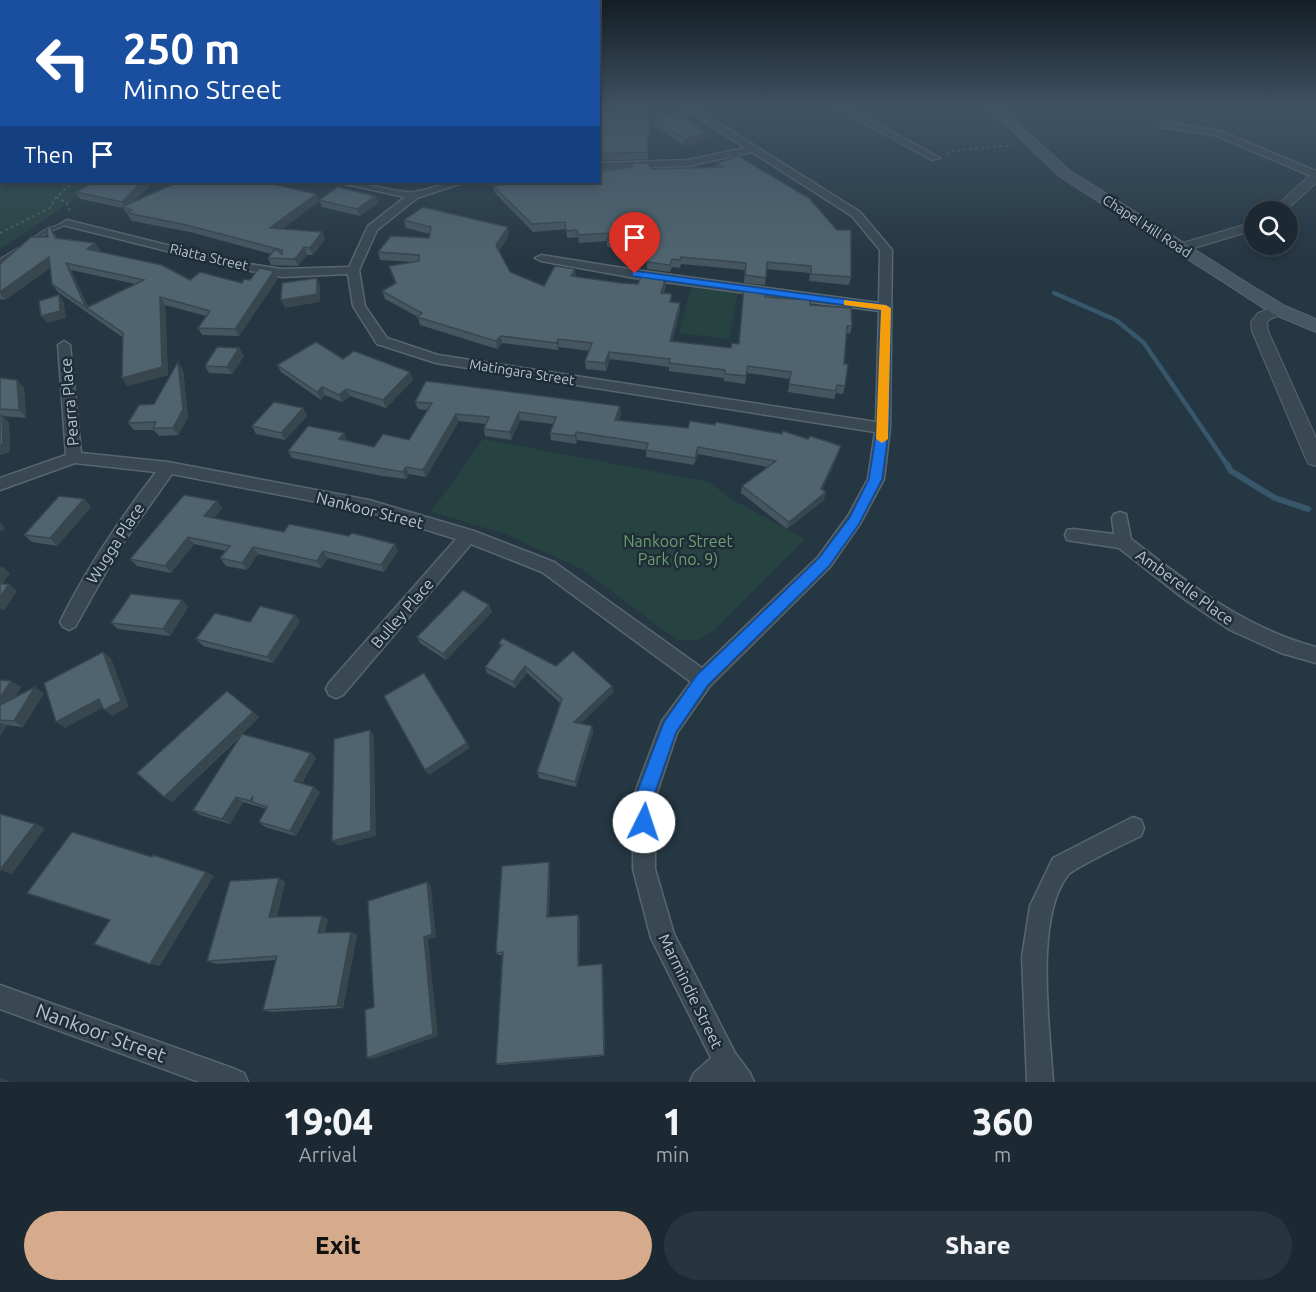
<!DOCTYPE html>
<style>
:root{--surface:#1c2932;--page:#29353e;--text:#f1f3f6;--muted:#a0a6ac;--line:#3a454d;--accent:#d6ab8b}
body{margin:0;font-family:Ubuntu,sans-serif;background:var(--page);color:var(--text);height:100vh;display:flex;flex-direction:column;font-size:22px;white-space:nowrap}
*{box-sizing:border-box;margin:0}
p{font-size:20px;color:var(--muted)}
.icon{flex:none;width:33px;height:33px;fill:none;stroke:currentColor;stroke-width:2;stroke-linecap:round;stroke-linejoin:round}
.map{position:relative;height:1082px;overflow:hidden}
.sheet{display:flex;flex-direction:column;background:var(--surface);flex:1}
.sheet>*{flex:none}
.top-card{position:absolute;left:0px;top:0px;width:600px;height:183px;box-shadow:0 3px 9px #0003,0 0 0 2px var(--line);background:#1a4fa0;color:#fff;overflow:hidden}
.buttons{position:absolute;left:1244px;top:201px;display:grid;gap:12px}
.buttons a{display:grid;place-items:center;width:54px;height:54px;border-radius:50%;background:var(--surface);box-shadow:0 3px 9px #0003,0 0 0 2px var(--line);font-size:30px}
.pin{position:absolute;display:grid;place-items:center;width:51px;height:51px;color:#fff;margin:-62px -26px;border-radius:50% 50% 50% 0;rotate:-45deg;box-shadow:0 0 6px #0007}
.pin .icon{rotate:45deg}
.me{position:absolute;width:66px;margin:-33px;rotate:4deg;stroke-linejoin:round;filter:drop-shadow(0 0 4px #0008)}
.turn{display:flex;align-items:center;gap:21px;height:126px;padding:0 24px;font-size:27px}
.turn .icon{width:78px;height:78px;stroke-width:2.5}
.turn b{display:block;font-size:42px;line-height:51px}
.then{display:flex;align-items:center;height:57px;padding:0 24px;background:#0003;gap:12px;font-size:22px}
.eta{display:flex;justify-content:space-evenly;align-items:center;height:102px;text-align:center}
.eta b{font-size:36px;font-weight:800;line-height:42px}
.action{display:flex;gap:12px;margin-top:auto;padding:12px 24px}
.action a{flex:1;height:69px;border-radius:36px;background:var(--accent);color:#111;font-size:24px;font-weight:800;line-height:69px;text-align:center}
.action a+a{background:var(--page);color:var(--text)}
.map>svg:first-child{display:block}
</style>
<div class="map">
<svg width="1316" height="1082" viewBox="0 0 1316 1082">
<rect width="100%" height="100%" fill="#253742"/>
<g fill="#274341">
<polygon points="0,108 2,182 101,182 0,249"/>
<polygon points="691,288 738,293 729,339 679,333"/>
<polygon points="483,439 709,482 733,500 805,539 714,631 696,640 677,640 582,569 503,533 431,512"/>
</g>
<g fill="none" stroke-linecap="round" stroke-linejoin="round">
<polyline stroke="#38576a" stroke-width="4.5" points="1054,293 1116,320 1144,343 1228,466"/>
<polyline stroke="#38576a" stroke-width="6" points="1227,464 1231,471 1275,498 1308,509"/>
<g stroke="#57666f" stroke-width="2">
<g id="service">
<polygon points="65,222 70,223 47,233 30,244 25,243 43,231"/>
<polygon points="18,248 21,250 20,251 0,264 0,259"/>
</g>
</g>
<g stroke="#57666f" stroke-width="3">
<g id="minor">
<path d="M685 108H695L860 212 892 250 890 428 884 479 860 524 830 567 710 686 677 733 655 798V869L674 934 735 1053 750 1073 754 1082H690L694 1073 711 1058 651 938 633 869V798L662 721 691 682 542 572 471 544 343 695 336 698 329 695 326 689 329 683 456 539 369 512 172 474 120 547 75 627 69 630 63 627 60 622C86 569 120 519 156 472L75 463 0 490V478L66 455 58 345 64 341 70 345 81 453 168 462 369 500 474 531 554 562 702 668 818 557 848 516 868 479 875 432 436 363 377 344 353 306 348 274 282 277 235 268 63 225 62 223 67 220 235 262 282 269 349 267 368 226 405 197 345 184 344 182C364 182 400 194 414 192 430 190 443 182 460 182L459 184 417 198 377 230 359 270 365 306 387 338 438 355 876 422 879 311 635 278 541 261 535 258 541 255 635 270 879 303 880 250 852 216 752 152 688 166 598 169V163L688 160 745 148Z"/>
<polygon points="836,108 847,108 940,158 932,160"/>
<polygon points="1164,122 1220,131 1316,171 1316,178 1215,135 1161,127 1161,123"/>
<path d="M1120 512 1126 514 1131 539C1190 584 1242 627 1316 647V663L1281 653 1230 630 1184 599 1119 548 1073 541 1067 540 1065 535 1067 530 1073 529 1114 534 1112 518 1114 514Z"/>
<path d="M1133 817 1141 820 1144 828 1141 836C1128 842 1074 868 1068 875 1034 918 1050 1029 1053 1082H1027L1022 957 1030 906 1053 858Z"/>
<polygon points="0,985 235,1069 244,1073 248,1082 199,1082 0,1009"/>
</g>
</g>
<g stroke="#57666f" stroke-width="2">
<g id="tertiary">
<polygon points="1316,172 1316,183 1284,212 1270,212 1312,173"/>
<polygon points="1254,222 1254,230 1181,252 1174,248 1176,245"/>
<path d="M1279 305 1287 310C1282 317 1272 316 1267 322L1268 331 1316 438V466L1309 464 1306 459 1252 331 1251 322 1258 313Z"/>
</g>
</g>
<g stroke="#57666f" stroke-width="2">
<polygon id="secondary" points="984,108 999,108 1005,112 1069,170 1252,286 1285,306 1316,319 1316,332 1273,314 1059,176 1006,125"/>
</g>
<g stroke="#455f5d" stroke-width="2" stroke-dasharray="3 3" stroke-linecap="butt">
<polyline points="946,154 952,151 1012,145"/>
<polyline points="56,197 67,203 70,211"/>
<polyline points="0,233 50,208 56,197 73,182"/>
</g>
<use href="#service" fill="#394852" fill-rule="evenodd"/>
<use href="#minor" fill="#394852" fill-rule="evenodd"/>
<use href="#tertiary" fill="#394852" fill-rule="evenodd"/>
<use href="#secondary" fill="#475865" fill-rule="evenodd"/>
</g>
<g fill="#455660" fill-rule="evenodd">
<polygon points="598,109 650,126 650,133 648,137 648,159 598,161"/>
<polygon points="655,118 706,133 706,140 684,146 655,125"/>
<polygon points="738,156 851,277 849,285 809,281 810,273 766,269 765,285 744,283 745,270 681,264 680,268 672,267 670,272 647,269 647,262 650,253 607,247 607,241 579,243 578,237 567,238 566,229 533,232 495,193 493,186 652,169 716,167 717,163"/>
<polygon points="278,182 280,186 316,194 319,201 282,229 322,232 325,239 313,255 307,255 298,266 271,265 268,258 271,254 190,232 132,221 123,208 80,199 76,192 132,203"/>
<polygon points="375,196 378,203 360,216 322,207 319,200"/>
<polygon points="404,220 509,235 499,251 510,272 544,286 575,277 621,283 638,284 666,277 666,285 664,293 680,310 672,341 731,348 739,344 765,297 810,305 852,326 850,334 847,333 844,364 845,386 843,394 836,393 834,399 788,392 790,379 747,373 745,384 724,381 724,378 669,371 669,367 610,359 606,371 586,369 585,361 589,351 559,347 558,350 502,343 497,349 420,325 418,317 385,299 382,291 395,283 389,266 414,262 380,260 378,252 429,238 430,234 406,228"/>
<path d="M55 234 57 238 95 243 100 250 98 252 190 280 242 283 250 280 278 278 239 336 202 335 198 328 206 316 165 305 168 375 127 386 122 337 58 292 52 284 50 268 5 300 0 299V264ZM71 270 135 284 88 307Z"/>
<polygon points="239,348 244,356 232,374 209,373 205,366"/>
<polygon points="343,359 413,380 386,408 350,396 342,402 325,395 321,400 281,372 277,365"/>
<polygon points="183,370 188,417 178,435 159,436 154,430 134,430 128,423 154,404"/>
<polygon points="0,378 17,380 24,388 26,418 3,416 9,423 10,452 0,455"/>
<polygon points="415,402 621,414 618,421 839,453 822,490 824,500 787,529 741,493 742,486 768,467 698,454 694,465 646,457 646,450 577,440 576,444 551,440 550,433 553,424 520,420 511,440 485,436 484,429 486,424 459,421 426,477 409,474 406,479 382,476 292,458 288,451 347,440 374,447 409,440 427,410 418,409"/>
<polygon points="303,408 307,416 285,440 256,434 252,426"/>
<polygon points="84,499 91,507 57,546 32,542 24,535"/>
<polygon points="217,501 222,508 214,518 284,532 398,551 384,572 328,558 321,568 258,554 247,570 226,566 220,558 226,551 194,544 171,573 137,566 130,559"/>
<polygon points="489,605 492,612 446,660 420,643 417,637"/>
<polygon points="188,607 170,636 118,629 111,623"/>
<polygon points="300,621 273,663 203,646 196,639 250,622"/>
<polygon points="499,643 556,666 612,686 613,692 580,724 592,726 593,732 576,787 539,778 537,772 560,703 527,673 515,688 487,673 485,667 500,647"/>
<polygon points="0,680 21,687 14,698 44,693 23,727 7,725 0,736"/>
<polygon points="253,712 259,717 242,734 311,753 316,758 302,783 320,792 296,836 265,827 259,822 266,809 257,806 256,806 243,802 230,824 200,815 193,810 242,735 172,802 164,797"/>
<polygon points="550,867 549,917 580,918 579,966 602,964 603,966 605,1056 500,1065 496,1064 502,955 499,955 496,953"/>
<polygon points="279,878 285,882 277,917 328,919 325,933 351,932 357,935 343,1008 271,1012 263,1010 276,960 216,964 207,961"/>
</g>
<g fill="#38464e">
<polygon points="650,126 650,133 648,137 648,130"/>
<polygon points="706,133 706,140 684,146 684,139"/>
<polygon points="142,182 154,182 126,209 122,202"/>
<polygon points="276,182 278,182 281,188 272,184"/>
<polygon points="316,194 319,201 273,236 270,228"/>
<polygon points="375,196 378,203 360,216 357,209"/>
<polygon points="508,227 509,235 497,253 496,245"/>
<polygon points="322,232 325,239 313,255 310,248"/>
<polygon points="95,243 100,250 92,257 87,249"/>
<polygon points="304,247 307,255 298,266 295,259"/>
<polygon points="49,257 55,265 5,300 0,293 0,292"/>
<polygon points="66,263 71,270 89,310 86,308"/>
<polygon points="575,269 576,276 571,276"/>
<polygon points="274,271 278,278 239,336 235,329"/>
<polygon points="666,277 666,285 661,301 661,293"/>
<polygon points="317,278 320,285 320,302 285,308 281,300"/>
<polygon points="59,295 64,303 66,318 47,323 41,316"/>
<polygon points="160,297 165,305 168,375 127,386 122,378"/>
<polygon points="680,303 680,310 670,349 670,341"/>
<polygon points="501,336 502,343 497,349 496,341"/>
<polygon points="558,339 559,347 558,350 557,343"/>
<polygon points="239,348 244,356 232,374 227,367"/>
<polygon points="609,352 610,359 606,371 605,363"/>
<polygon points="178,362 183,370 188,417 178,435 173,428"/>
<polygon points="410,372 413,380 386,408 383,400"/>
<polygon points="17,380 24,388 26,418 19,410"/>
<polygon points="322,387 325,395 321,400 317,392"/>
<polygon points="346,389 350,396 342,402 339,395"/>
<polygon points="620,406 621,414 616,428 615,420"/>
<polygon points="303,408 307,416 285,440 281,433"/>
<polygon points="519,412 520,420 511,440 510,432"/>
<polygon points="456,414 459,421 426,477 423,470"/>
<polygon points="2,415 9,423 10,452 0,455"/>
<polygon points="576,432 577,440 576,444 575,436"/>
<polygon points="344,433 347,440 342,447 339,439"/>
<polygon points="841,446 839,453 819,496 821,489"/>
<polygon points="698,447 698,454 694,465 695,458"/>
<polygon points="406,467 409,474 406,479 403,472"/>
<polygon points="826,492 824,500 787,529 789,522"/>
<polygon points="84,499 91,507 57,546 50,538"/>
<polygon points="217,501 222,508 210,524 204,516"/>
<polygon points="0,522 5,529 0,532"/>
<polygon points="188,537 194,544 171,573 165,566"/>
<polygon points="395,544 398,551 384,572 381,565"/>
<polygon points="253,547 258,554 247,570 242,563"/>
<polygon points="323,551 328,558 321,568 317,561"/>
<polygon points="2,566 10,573 0,588 0,568"/>
<polygon points="9,584 17,591 4,611 0,608 0,597"/>
<polygon points="182,600 188,607 170,636 163,629"/>
<polygon points="489,605 492,612 446,660 443,654"/>
<polygon points="295,615 300,621 273,663 267,657"/>
<polygon points="103,652 111,658 129,707 112,716 104,710"/>
<polygon points="525,666 527,673 515,688 513,682"/>
<polygon points="11,681 21,687 2,715 0,714 0,698"/>
<polygon points="612,686 613,692 576,728 574,722"/>
<polygon points="35,687 44,693 23,727 14,721"/>
<polygon points="99,699 108,705 65,728 56,722"/>
<polygon points="253,712 259,717 172,802 164,797"/>
<polygon points="0,722 7,725 0,736"/>
<polygon points="592,726 593,732 576,787 575,782"/>
<polygon points="370,730 374,736 376,836 338,846 332,841"/>
<polygon points="467,743 470,748 429,775 425,770"/>
<polygon points="311,753 316,758 300,786 294,781"/>
<polygon points="314,787 320,792 296,836 290,831"/>
<polygon points="236,797 243,802 230,824 222,819"/>
<polygon points="35,824 45,828 12,874 0,870"/>
<polygon points="549,862 550,867 549,921 547,917"/>
<polygon points="206,872 214,876 160,966 150,964"/>
<polygon points="279,878 285,882 276,921 269,917"/>
<polygon points="427,882 431,886 436,937 428,940 438,1036 373,1059 367,1058 424,937"/>
<polygon points="578,915 580,918 579,968 578,966"/>
<polygon points="322,916 328,919 324,936 318,933"/>
<polygon points="351,932 357,935 343,1008 337,1006"/>
<polygon points="602,964 603,966 605,1056 604,1055"/>
<polygon points="0,1078 11,1082 0,1082"/>
</g>
<g fill="#506470" stroke="#38464e" stroke-width="1.5" fill-rule="evenodd">
<polygon points="647,108 650,126 648,130 648,152 598,154 598,109"/>
<polygon points="677,113 706,133 684,139 655,118"/>
<polygon points="738,156 809,198 837,230 851,230 851,277 811,274 811,266 767,262 766,278 745,275 746,263 681,257 680,260 672,259 670,265 647,262 653,247 607,240 611,233 578,235 577,230 566,231 565,222 532,224 493,186 524,182 598,182 598,171 632,167 632,163 648,163 652,169 723,167 717,163"/>
<polygon points="94,182 142,182 122,202 76,192"/>
<polygon points="178,182 276,182 272,184 316,194 270,228 322,232 310,248 304,247 295,259 268,258 275,249 282,254 282,250 186,225 128,213 132,210 122,207"/>
<polygon points="338,187 375,196 357,209 319,200"/>
<polygon points="423,207 508,227 496,245 510,272 544,286 555,266 575,269 571,276 621,283 638,284 642,274 666,277 661,293 672,294 670,302 680,303 670,341 731,348 732,343 739,344 744,287 765,290 765,297 810,300 810,305 851,308 852,326 847,326 844,364 848,364 845,386 837,385 836,391 789,384 791,372 748,366 746,376 725,374 725,370 669,363 670,359 609,352 605,363 585,361 592,343 558,339 557,343 501,336 496,341 417,317 422,313 382,291 396,283 389,266 419,261 419,255 378,252 391,236 429,238 431,227 404,220"/>
<path d="M50 226 55 238 95 243 87 249 162 265 190 280 200 272 242 283 244 279 250 280 259 268 274 271 235 329 198 328 210 311 160 297 162 367 122 378 123 333 52 284 49 257 0 292V264L31 237H48L47 227ZM66 263 144 280 86 308Z"/>
<polygon points="317,278 317,294 281,300 282,283"/>
<polygon points="59,295 60,311 41,316 39,301"/>
<polygon points="316,342 343,359 354,351 410,372 383,400 346,389 339,395 322,387 317,392 277,365"/>
<polygon points="217,347 239,348 227,367 205,366"/>
<polygon points="178,362 183,409 173,428 153,428 156,422 128,423 139,405 154,404"/>
<polygon points="0,378 17,380 19,410 0,409"/>
<polygon points="426,381 620,406 615,420 688,428 690,421 715,425 716,422 782,434 783,431 808,439 810,436 841,446 821,489 826,492 789,522 742,486 776,461 698,447 695,458 646,450 648,443 576,432 575,436 550,433 556,417 519,412 510,432 484,429 489,417 456,414 423,470 406,467 403,472 379,468 288,451 308,426 344,433 339,439 374,447 383,434 409,440 432,403 415,402"/>
<polygon points="274,402 303,408 281,433 252,426"/>
<polygon points="2,415 3,444 0,445 0,416"/>
<polygon points="184,495 217,501 204,516 284,532 289,524 349,536 352,533 395,544 381,565 323,551 317,561 253,547 242,563 220,558 230,546 188,537 165,566 130,559"/>
<polygon points="59,496 84,499 50,538 24,535"/>
<polygon points="0,584 9,584 0,597"/>
<polygon points="463,590 489,605 443,654 417,637"/>
<polygon points="131,594 182,600 163,629 111,623"/>
<polygon points="260,606 295,615 267,657 196,639 215,613 250,622"/>
<polygon points="502,638 556,666 573,651 612,686 574,722 592,726 575,782 537,772 562,699 525,666 513,682 485,667 502,645 499,643"/>
<polygon points="103,652 121,701 104,710 99,699 56,722 44,683"/>
<polygon points="424,673 467,743 425,770 384,696"/>
<polygon points="0,680 11,681 0,698"/>
<polygon points="35,687 14,721 0,720 0,705"/>
<polygon points="227,691 253,712 164,797 137,773"/>
<polygon points="370,730 371,831 332,841 334,739"/>
<polygon points="242,734 311,753 294,781 314,787 290,831 259,822 267,807 252,802 253,796 250,801 236,797 222,819 193,810"/>
<polygon points="0,814 35,824 0,870"/>
<polygon points="72,832 152,857 153,855 206,872 150,964 94,944 110,920 27,893"/>
<polygon points="549,862 547,917 578,915 578,966 602,964 604,1055 496,1064 503,952 496,953 502,866"/>
<polygon points="279,878 269,917 322,916 318,933 351,932 337,1006 263,1010 277,956 207,961 230,881"/>
<polygon points="427,882 432,934 424,937 433,1034 367,1058 365,1010 374,1007 368,901"/>
</g>
<linearGradient id="sky" x2="0" y2="1"><stop stop-color="#141e24"/><stop offset="0.42" stop-color="#405365"/><stop offset="1" stop-color="#405365" stop-opacity="0"/></linearGradient>
<rect width="1316" height="260" fill="url(#sky)"/>
<polygon fill="#1a73e8" stroke="#114b97" stroke-width="1.5" points="635,271 886,305 891,308 889,428 882,479 859,524 829,566 708,685 676,732 653,798 653,822 650,828 644,830 638,828 635,822 635,798 664,722 697,675 819,558 850,517 869,479 877,428 881,310 632,276 632,272"/>
<polygon fill="#f59e0b" points="844,300 886,305 891,308 888,439 882,443 876,439 881,310 844,305"/>
<g text-anchor="middle" stroke-width="5" stroke-linejoin="round" paint-order="stroke">
<g font-size="14" fill="#b6c3cc" stroke="#1e2d37">
<text transform="translate(1147 226) rotate(33)" y="5">Chapel Hill Road</text>
<text transform="translate(209 257) rotate(13)" y="5">Riatta Street</text>
<text transform="translate(522 372) rotate(9)" y="5">Matingara Street</text>
</g>
<g font-size="16" fill="#b6c3cc" stroke="#1e2d37">
<text transform="translate(69 402) rotate(-95)" y="6">Pearra Place</text>
<text transform="translate(370 510) rotate(14)" y="6">Nankoor Street</text>
<text transform="translate(115 543) rotate(-57)" y="6">Wugga Place</text>
<text transform="translate(1185 587) rotate(36)" y="6">Amberelle Place</text>
<text transform="translate(402 613) rotate(-49)" y="6">Bulley Place</text>
<text transform="translate(691 991) rotate(64)" y="6">Marmindie Street</text>
</g>
<g font-size="16" fill="#6c9e6e" stroke="#1e2d37">
<text x="678" y="547">Nankoor Street<tspan x="678" dy="18">Park (no. 9)</tspan></text>
</g>
<g font-size="20" fill="#b6c3cc" stroke="#1e2d37">
<text transform="translate(101 1033) rotate(20)" y="7">Nankoor Street</text>
</g>
</g>
</svg>
<div class="buttons">
<a><svg class="icon" aria-label="search" viewBox="0 0 24 24"><circle cx="10" cy="10" r="6"/><path d="M15 15l6 6"/></svg></a>
</div>
<div class="pin" style="left:635px;top:274px;background:#d93025"><svg class="icon" aria-label="arrive" viewBox="0 0 24 24"><path d="M6 21V4h12l-3 4 3 4H6"/></svg></div>
<svg class="me" style="left:644px;top:822px" viewBox="-20 -20 40 40"><circle r="19" fill="#fff"/><path d="M0-13L10 11 0 6-10 11z" fill="#1a73e8"/></svg>
<div class="top-card">
<div class="turn"><svg class="icon" aria-label="left" viewBox="0 0 24 24"><path d="M17 20v-9H6M10 6l-5 5 5 5"/></svg><div><b>250 m</b>Minno Street</div></div>
<div class="then">Then<svg class="icon" aria-label="arrive" viewBox="0 0 24 24"><path d="M6 21V4h12l-3 4 3 4H6"/></svg></div>
</div>
</div>
<section class="sheet">
<div class="eta">
<div><b>19:04</b><p>Arrival</p></div>
<div><b>1</b><p>min</p></div>
<div><b>360</b><p>m</p></div>
</div>
<div class="action"><a>Exit</a><a>Share</a></div>
</section>
